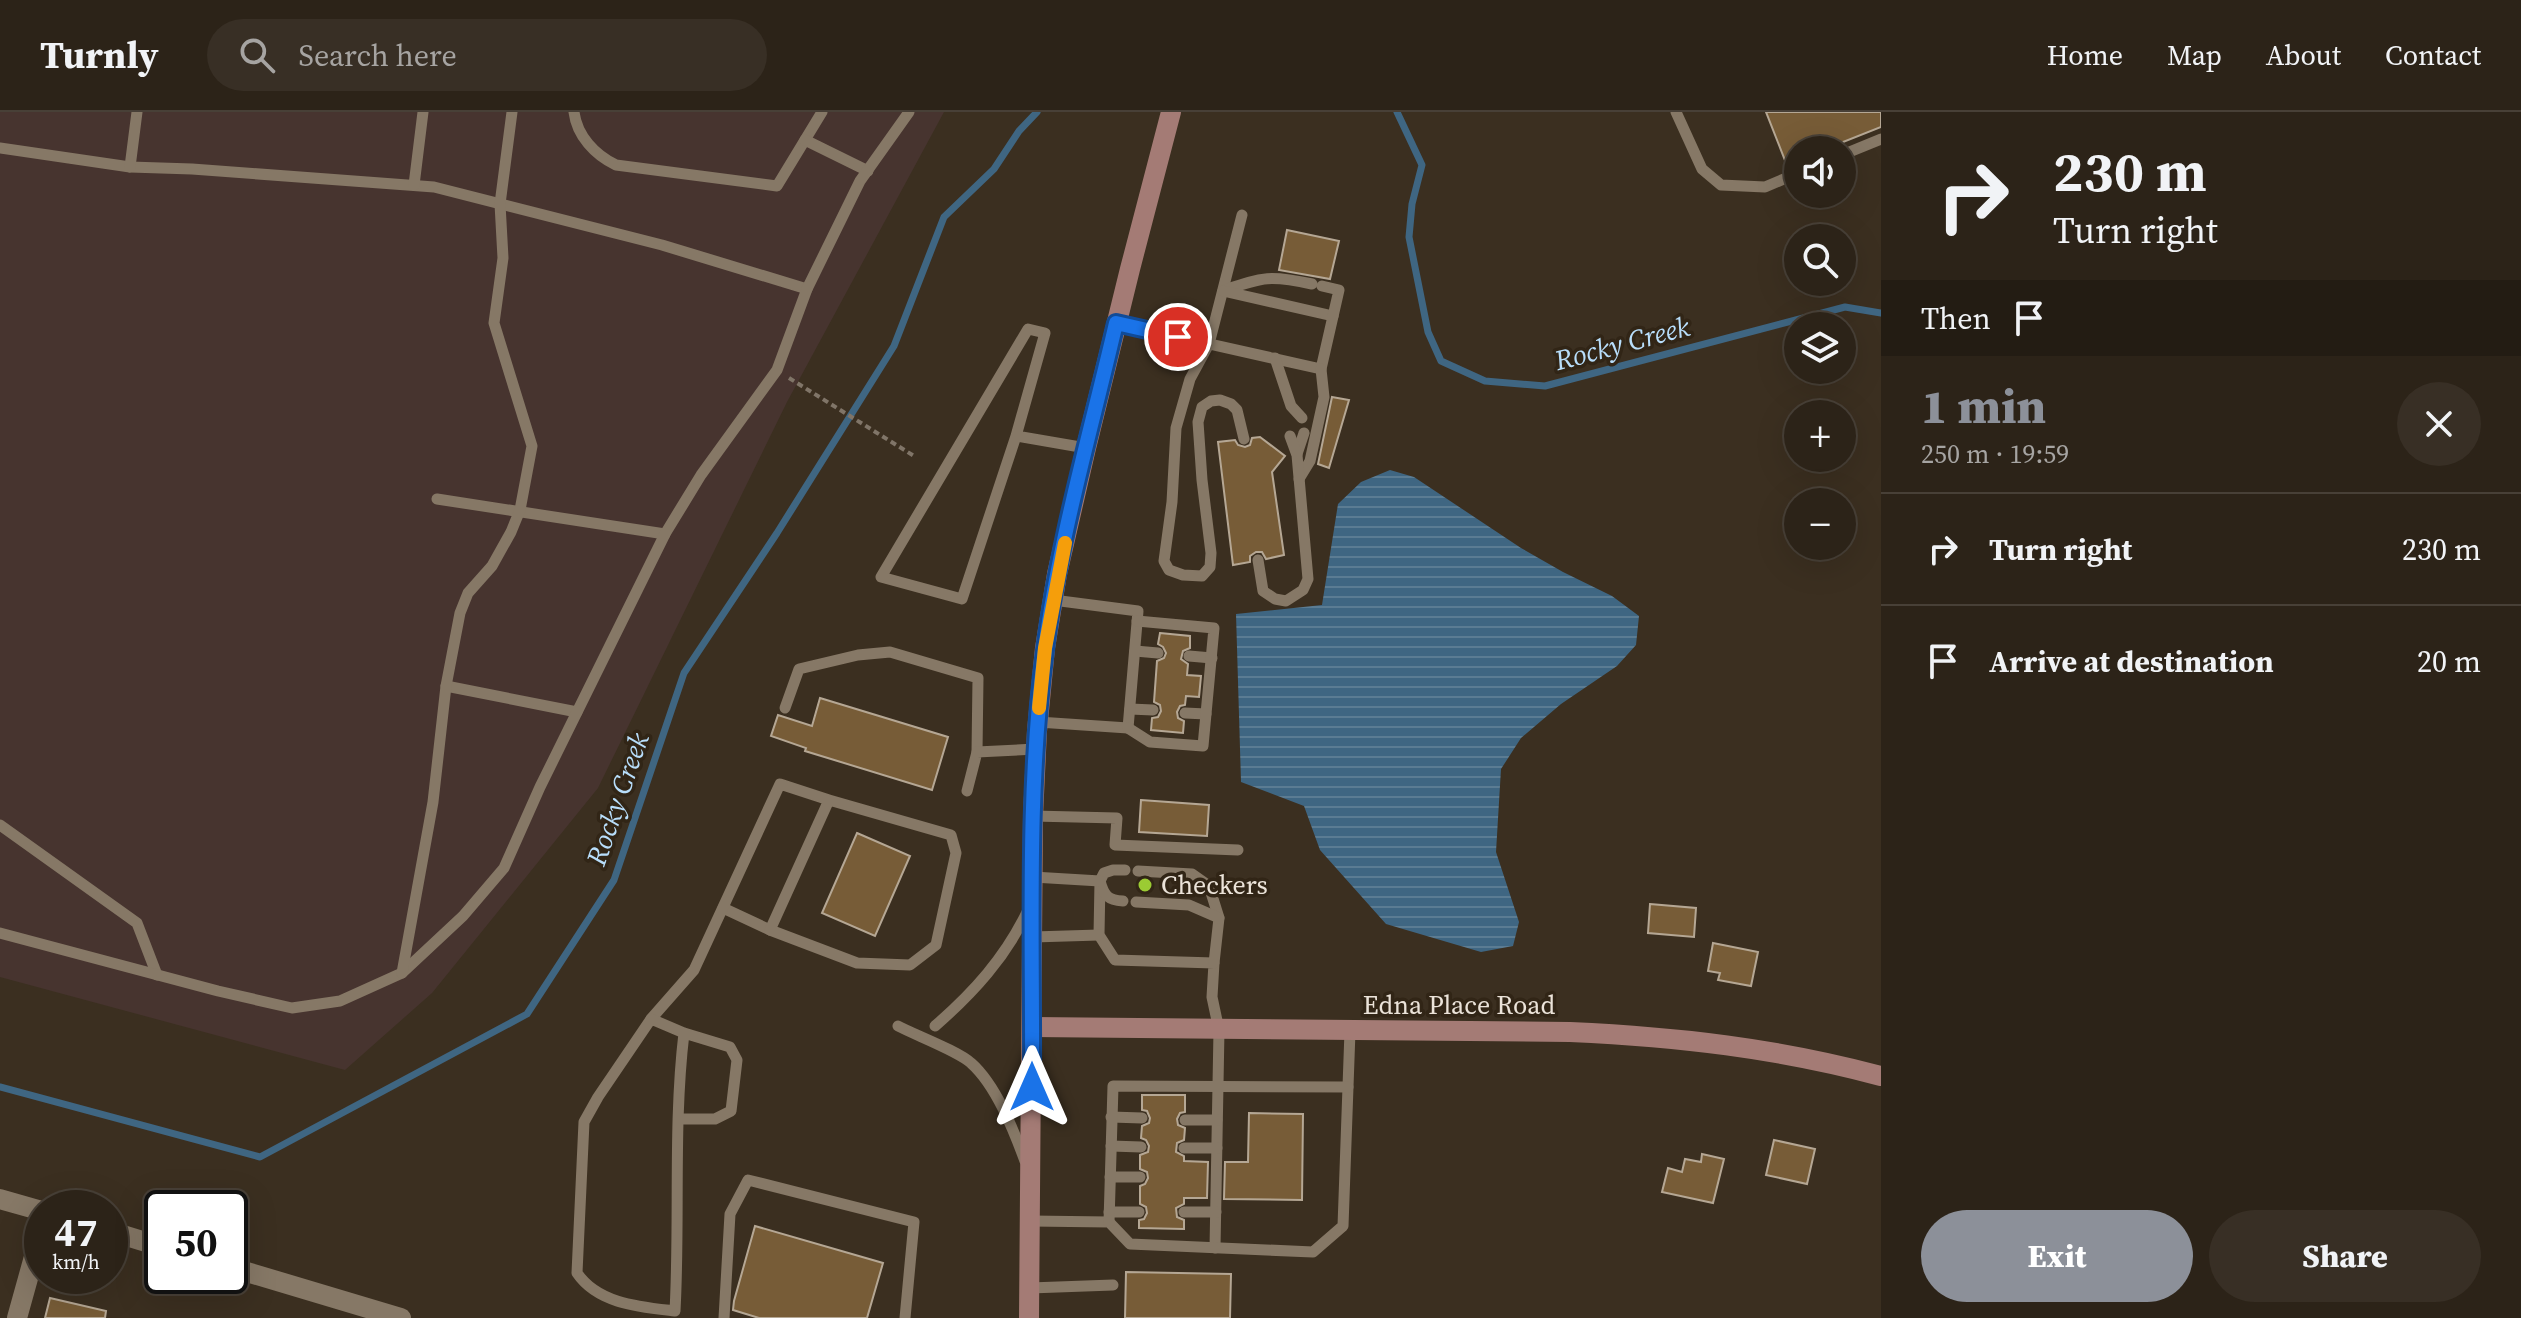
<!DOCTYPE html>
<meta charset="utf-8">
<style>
:root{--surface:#2c2318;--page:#382f25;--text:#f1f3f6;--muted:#a6a4a2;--line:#484037;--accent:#8c9099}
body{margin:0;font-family:"Source Serif 4",serif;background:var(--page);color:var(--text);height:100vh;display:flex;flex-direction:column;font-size:30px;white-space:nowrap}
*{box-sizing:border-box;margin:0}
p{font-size:26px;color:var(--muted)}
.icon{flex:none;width:44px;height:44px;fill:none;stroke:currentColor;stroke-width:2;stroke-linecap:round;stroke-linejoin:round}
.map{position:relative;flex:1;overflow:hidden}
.panel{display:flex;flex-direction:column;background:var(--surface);width:640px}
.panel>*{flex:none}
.top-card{background:#2c2318;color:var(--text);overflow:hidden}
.controls{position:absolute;left:1784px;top:24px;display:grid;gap:16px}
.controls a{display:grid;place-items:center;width:72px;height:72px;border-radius:50%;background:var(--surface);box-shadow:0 8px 32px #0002,0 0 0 2px var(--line);font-size:40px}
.speed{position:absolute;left:24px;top:1078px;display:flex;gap:16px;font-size:40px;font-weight:700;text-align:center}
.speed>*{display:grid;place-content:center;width:104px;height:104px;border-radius:50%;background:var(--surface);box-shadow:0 8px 32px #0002,0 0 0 2px var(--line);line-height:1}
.speed small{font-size:20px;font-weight:400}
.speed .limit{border:4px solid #111;border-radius:12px;background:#fff;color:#111}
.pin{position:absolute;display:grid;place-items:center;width:68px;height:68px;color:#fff;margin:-34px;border:4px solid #fff;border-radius:50%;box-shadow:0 2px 8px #0007}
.me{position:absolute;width:88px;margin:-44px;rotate:0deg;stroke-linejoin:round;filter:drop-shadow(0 0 6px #0008)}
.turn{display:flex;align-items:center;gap:28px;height:168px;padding:0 40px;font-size:36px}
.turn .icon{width:104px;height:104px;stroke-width:2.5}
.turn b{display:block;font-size:56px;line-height:68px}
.then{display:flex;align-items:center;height:76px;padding:0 40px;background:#0003;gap:16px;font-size:30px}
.round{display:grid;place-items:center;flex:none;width:84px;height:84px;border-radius:42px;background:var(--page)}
.summary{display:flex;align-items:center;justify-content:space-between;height:136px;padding:0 40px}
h1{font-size:48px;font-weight:800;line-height:60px;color:var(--accent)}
.action{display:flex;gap:16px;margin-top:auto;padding:16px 40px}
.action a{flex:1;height:92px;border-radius:48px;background:var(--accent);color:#fff;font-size:32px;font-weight:800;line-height:92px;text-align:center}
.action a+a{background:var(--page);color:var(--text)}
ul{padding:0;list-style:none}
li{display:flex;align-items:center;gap:24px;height:112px;padding:0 40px;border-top:2px solid var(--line)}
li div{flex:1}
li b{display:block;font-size:30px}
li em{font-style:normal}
header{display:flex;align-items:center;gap:48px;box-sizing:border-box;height:112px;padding:0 40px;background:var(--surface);border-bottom:2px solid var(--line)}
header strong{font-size:38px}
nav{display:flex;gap:44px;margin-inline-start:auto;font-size:28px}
.search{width:560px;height:72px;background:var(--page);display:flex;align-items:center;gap:20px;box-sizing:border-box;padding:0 28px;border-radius:44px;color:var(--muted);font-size:30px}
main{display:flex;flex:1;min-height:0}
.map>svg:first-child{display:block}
</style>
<header>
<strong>Turnly</strong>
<div class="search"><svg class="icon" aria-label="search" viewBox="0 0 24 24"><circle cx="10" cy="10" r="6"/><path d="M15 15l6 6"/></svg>Search here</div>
<nav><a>Home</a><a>Map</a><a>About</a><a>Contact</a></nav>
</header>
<main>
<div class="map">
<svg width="1881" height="1206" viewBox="0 0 1881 1206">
<defs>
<pattern id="water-rules" width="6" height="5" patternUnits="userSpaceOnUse" patternTransform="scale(2)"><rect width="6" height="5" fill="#3f6682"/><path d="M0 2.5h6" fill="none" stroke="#5b7c93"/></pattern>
</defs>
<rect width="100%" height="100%" fill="#3b2f20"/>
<polygon fill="#47342f" points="0,0 944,0 787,290 598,676 432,881 345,958 0,865"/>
<polygon fill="url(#water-rules)" points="1390,358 1414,365 1521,436 1563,460 1612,484 1639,504 1636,533 1617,554 1561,592 1521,626 1501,657 1496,740 1519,810 1513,834 1481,840 1386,812 1320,738 1304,694 1241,670 1236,502 1322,493 1338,392 1361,370"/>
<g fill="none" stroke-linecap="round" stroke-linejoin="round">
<g stroke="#3f6682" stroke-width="7">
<polyline points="1397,0 1422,53 1412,92 1409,125 1428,220 1441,249 1485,269 1545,274 1845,195 1881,201"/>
<polyline points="0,975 260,1045 527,902 614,768 684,561 777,421 894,234 944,105 994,57 1019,19 1037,0"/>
</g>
</g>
<g fill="#775c37" stroke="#b5a794" stroke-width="2">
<polygon points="1766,0 1881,0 1881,15 1823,38 1798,38 1798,53 1788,56"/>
<polygon points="1287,118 1339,129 1330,167 1279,158"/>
<polygon points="1332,285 1349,288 1329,356 1318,352"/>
<polygon points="1260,325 1285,344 1272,360 1284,443 1266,447 1262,440 1256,440 1250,444 1250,450 1233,453 1218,330 1235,328 1238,333 1245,335 1250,333 1252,326"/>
<polygon points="1160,521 1190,524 1190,536 1183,539 1181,547 1188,552 1187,563 1201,564 1199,585 1186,584 1185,593 1180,594 1177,600 1178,606 1184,609 1183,621 1151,618 1152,606 1158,605 1161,599 1160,593 1154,590 1157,549 1164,546 1166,541 1163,535 1158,532"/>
<polygon points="820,586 948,625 932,678 805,639 806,636 771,624 778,603 812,614"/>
<polygon points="1141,688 1209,693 1207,724 1139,720"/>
<polygon points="857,721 910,744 875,824 822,801"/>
<polygon points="1650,792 1696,796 1694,825 1648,821"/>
<polygon points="1713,831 1758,840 1751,874 1718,868 1720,861 1708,859"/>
<polygon points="1142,983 1185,983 1185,1000 1180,1001 1177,1007 1178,1013 1185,1016 1184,1028 1177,1031 1176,1040 1184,1044 1184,1049 1208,1050 1207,1086 1184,1086 1184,1092 1176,1096 1177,1105 1184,1108 1184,1117 1139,1116 1139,1108 1144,1107 1147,1101 1146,1095 1140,1092 1140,1074 1145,1072 1148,1066 1147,1060 1140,1057 1140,1043 1148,1040 1149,1034 1146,1028 1141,1026 1142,1014 1149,1011 1150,1006 1147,999 1142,998"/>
<polygon points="1249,1001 1303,1002 1302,1088 1224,1087 1225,1050 1248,1050"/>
<polygon points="1774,1028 1815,1037 1807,1072 1766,1063"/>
<polygon points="1702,1042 1724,1047 1713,1091 1662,1080 1668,1056 1682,1060 1685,1047 1701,1050"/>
<polygon points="755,1114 883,1151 867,1206 759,1206 733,1198 734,1189"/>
<polygon points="1126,1160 1231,1162 1230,1206 1125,1206"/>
<polygon points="50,1186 106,1199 105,1206 45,1206"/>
</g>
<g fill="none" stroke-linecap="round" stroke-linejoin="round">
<polyline stroke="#807568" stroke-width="4" stroke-dasharray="6 4" stroke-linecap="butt" points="789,266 914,344"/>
<g stroke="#867866" stroke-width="11">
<path d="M574 0C577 24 595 43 616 53L777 74 822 0"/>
<polyline points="1676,0 1702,57 1721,73 1765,75 1798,61"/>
<polyline points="805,28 868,59"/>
<polyline points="0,36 130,55 192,57 434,75 662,133 807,177"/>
<polyline points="1842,43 1881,27"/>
<polyline points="130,55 137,0"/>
<polyline points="414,73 423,0"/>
<polyline points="1242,103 1209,232 1190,267 1176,316 1172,390 1164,449 1169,458 1183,463 1202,464 1210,455 1211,441 1202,368 1198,310 1202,295 1211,289 1220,288 1231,292 1237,298 1244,327"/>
<path d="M1224 178C1264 165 1270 163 1312 172"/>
<polyline points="1223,179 1333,204"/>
<polyline points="1116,211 1321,257 1339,178 1322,174"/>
<polyline points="1275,246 1291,294 1302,306"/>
<polyline points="1016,324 962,487 881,465 1028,217 1045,221 1016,324 1086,336"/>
<polyline points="1297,342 1304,321"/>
<polyline points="1299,367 1310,349 1324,285 1321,257"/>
<polyline points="437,387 665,422"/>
<polyline points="1258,448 1263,479 1275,487 1286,489 1303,478 1308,467 1297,343 1290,324"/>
<polyline points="1135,539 1158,541"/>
<polyline points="1189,544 1212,546"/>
<polyline points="446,574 577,600"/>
<polyline points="785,596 799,557 858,543 890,540 978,566 977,640"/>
<polyline points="1130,597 1153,598"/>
<polyline points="1185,601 1206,602"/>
<polyline points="1038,610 1128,616 1138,499 1053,488"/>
<polyline points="1128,616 1150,630 1203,634 1214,516 1137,509"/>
<polyline points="967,679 977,640 1036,637"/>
<polyline points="1033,704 1117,706 1115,733 1238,738"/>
<polyline points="0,713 137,811 157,863"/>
<polyline points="1125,758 1113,758 1104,761 1100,769 1099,823 1115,848 1214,851 1212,885 1219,918 1215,1136"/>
<polyline points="1138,759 1192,762 1209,774 1219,806 1214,851"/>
<path d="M1033 765 1100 769C1104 784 1108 788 1123 789"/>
<polyline points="1136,790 1189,793 1219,806"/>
<polyline points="723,796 770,818"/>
<polyline points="0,821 218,879 292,896 340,889 402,861 463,804 504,756 540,675 665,422 701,363 777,258 807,177 860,69 909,0"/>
<polyline points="1033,825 1099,823"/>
<polyline points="402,861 433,690 446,574 460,501 468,481 492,454 511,420 520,398 532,334 494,211 503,146 500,92 512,0"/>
<polyline points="651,907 694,858 780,672 829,688 770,818 857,851 910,853 936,833 956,741 951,723 829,688"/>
<path d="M898 914C915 923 958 939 971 951 996 973 1014 1019 1025 1049"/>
<path d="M935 914C973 881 1006 845 1028 798"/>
<polyline points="1111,1005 1142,1006"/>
<path d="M678 1007H715L731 999 737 948 730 935 684 921 651 907 598 985 584 1010 577 1161C598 1192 640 1195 675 1199 680 1107 673 1014 684 921"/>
<polyline points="1185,1008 1217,1008"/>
<polyline points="1111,1034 1141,1035"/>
<polyline points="1184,1036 1217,1036"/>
<polyline points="1110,1065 1140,1065"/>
<polyline points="1109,1100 1139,1100"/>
<polyline points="1184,1100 1216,1100"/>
<polyline points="1031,1109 1109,1110 1130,1132 1313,1140 1343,1114 1350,919"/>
<polyline points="1109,1110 1113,974 1348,975"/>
<polyline points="1030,1176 1113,1173"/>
<polyline points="724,1206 730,1102 748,1068 914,1110 905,1206"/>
</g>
<g stroke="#867866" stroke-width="20">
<polyline points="0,1087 42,1099"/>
<polyline points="110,1119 162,1135"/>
<polyline points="230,1155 401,1206"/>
<polyline points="17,1206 42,1116"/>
</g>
<g stroke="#a47b75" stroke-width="20">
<path d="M1032 915 1570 920C1678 925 1776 936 1881 964"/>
<polyline points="1029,1206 1033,704 1037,619 1045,536 1057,462 1086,336 1130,157 1171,0"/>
</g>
</g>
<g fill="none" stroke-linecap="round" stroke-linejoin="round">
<g stroke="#114b97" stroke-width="20">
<path id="route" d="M1032 975C1033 830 1026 682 1045 538 1059 427 1091 319 1116 211L1178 225"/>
</g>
<use href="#route" stroke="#1a73e8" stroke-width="14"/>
<polyline stroke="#f59e0b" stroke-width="14" points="1039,596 1045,536 1065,431"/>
</g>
<circle fill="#9bcb33" stroke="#312516" stroke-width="3" cx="1145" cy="773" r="8"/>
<g text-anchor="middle" stroke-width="7" stroke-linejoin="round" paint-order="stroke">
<g font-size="26" fill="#ebe3d9" stroke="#312516" text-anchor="start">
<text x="1161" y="782">Checkers</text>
</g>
<g font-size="26" fill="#ebe3d9" stroke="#312516">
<text x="1459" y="902">Edna Place Road</text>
</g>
<g font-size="28" font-style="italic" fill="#b8defb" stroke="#312516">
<text transform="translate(1622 231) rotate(-15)" y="10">Rocky Creek</text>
<text transform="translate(617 687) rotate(-71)" y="10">Rocky Creek</text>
</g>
</g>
</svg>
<div class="controls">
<a><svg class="icon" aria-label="sound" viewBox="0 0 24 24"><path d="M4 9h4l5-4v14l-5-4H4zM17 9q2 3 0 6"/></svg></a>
<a><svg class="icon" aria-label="search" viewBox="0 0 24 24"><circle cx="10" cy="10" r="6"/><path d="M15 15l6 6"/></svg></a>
<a><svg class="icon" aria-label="layers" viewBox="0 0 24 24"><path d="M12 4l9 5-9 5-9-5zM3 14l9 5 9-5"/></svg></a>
<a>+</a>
<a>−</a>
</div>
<div class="speed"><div>47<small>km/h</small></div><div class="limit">50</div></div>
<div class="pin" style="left:1178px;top:225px;background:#d93025"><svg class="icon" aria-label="arrive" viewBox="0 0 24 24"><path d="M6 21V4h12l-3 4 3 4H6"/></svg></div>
<svg class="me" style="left:1032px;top:975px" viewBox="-20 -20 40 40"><path d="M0-17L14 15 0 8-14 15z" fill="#1a73e8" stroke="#fff" stroke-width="4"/></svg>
</div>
<section class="panel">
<div class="top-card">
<div class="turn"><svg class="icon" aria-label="right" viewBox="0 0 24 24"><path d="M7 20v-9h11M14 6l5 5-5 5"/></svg><div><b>230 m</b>Turn right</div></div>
<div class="then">Then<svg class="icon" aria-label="arrive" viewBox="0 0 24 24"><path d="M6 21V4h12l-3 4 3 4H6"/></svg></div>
</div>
<div class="summary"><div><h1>1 min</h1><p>250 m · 19:59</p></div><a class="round"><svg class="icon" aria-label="close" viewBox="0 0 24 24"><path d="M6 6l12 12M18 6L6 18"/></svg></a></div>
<ul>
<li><svg class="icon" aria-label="right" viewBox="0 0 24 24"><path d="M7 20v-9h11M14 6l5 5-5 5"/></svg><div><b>Turn right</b></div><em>230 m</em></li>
<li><svg class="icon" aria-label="arrive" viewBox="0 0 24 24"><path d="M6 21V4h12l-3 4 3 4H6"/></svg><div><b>Arrive at destination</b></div><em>20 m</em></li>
</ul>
<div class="action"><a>Exit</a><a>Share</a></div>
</section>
</main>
